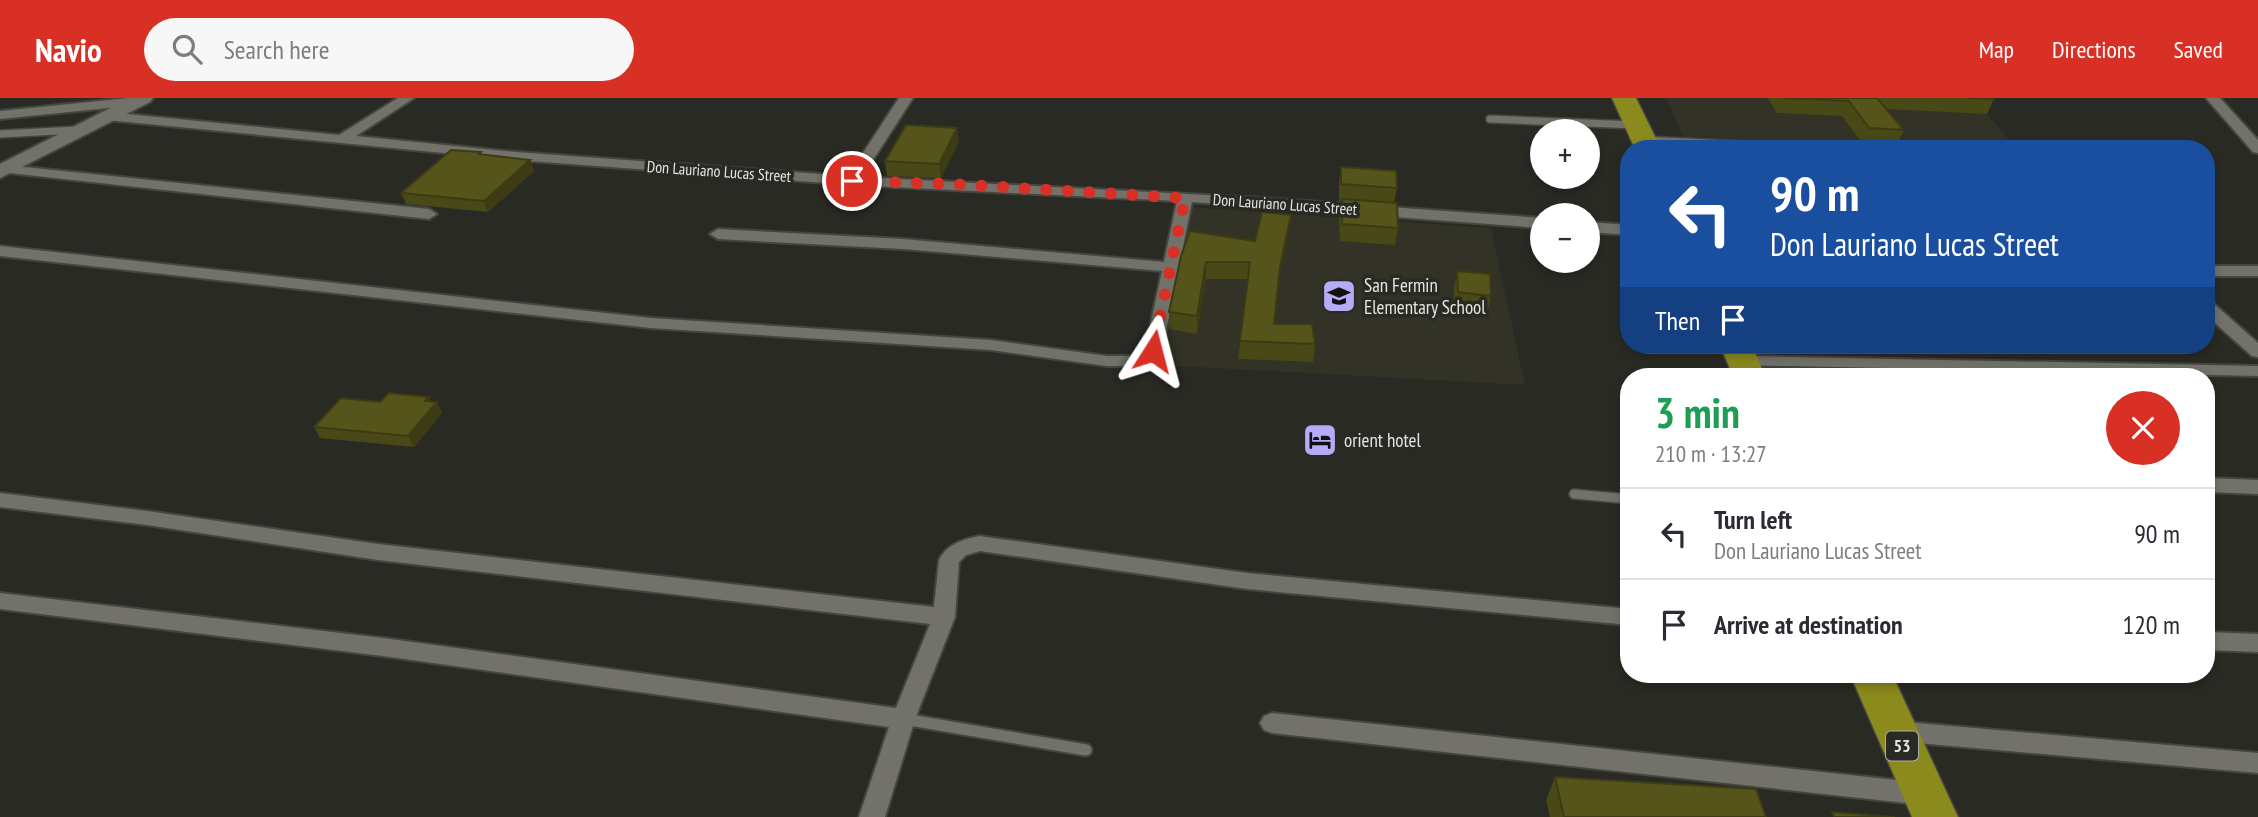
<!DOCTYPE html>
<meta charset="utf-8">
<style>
:root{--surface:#fff;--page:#f7f7f7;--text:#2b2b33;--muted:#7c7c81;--line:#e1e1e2;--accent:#d93025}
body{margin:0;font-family:"PT Sans Narrow",sans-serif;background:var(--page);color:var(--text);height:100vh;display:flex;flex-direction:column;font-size:26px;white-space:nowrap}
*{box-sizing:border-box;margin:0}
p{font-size:23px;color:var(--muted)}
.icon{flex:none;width:38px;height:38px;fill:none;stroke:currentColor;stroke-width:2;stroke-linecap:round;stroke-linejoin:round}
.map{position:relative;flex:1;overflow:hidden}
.details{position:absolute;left:1620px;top:270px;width:595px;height:315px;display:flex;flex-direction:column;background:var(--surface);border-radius:28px;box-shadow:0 4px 10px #0003}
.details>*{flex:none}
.guide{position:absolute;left:1620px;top:42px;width:595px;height:214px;border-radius:28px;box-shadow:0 4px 10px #0003;background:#1a4fa0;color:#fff;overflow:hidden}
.tools{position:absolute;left:1530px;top:21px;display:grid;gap:14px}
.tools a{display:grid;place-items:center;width:70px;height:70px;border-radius:50%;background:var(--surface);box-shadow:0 4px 10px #0003;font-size:35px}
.pin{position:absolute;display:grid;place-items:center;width:60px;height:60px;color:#fff;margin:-30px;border:4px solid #fff;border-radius:50%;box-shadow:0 2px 7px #0007}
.me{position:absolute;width:77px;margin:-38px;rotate:9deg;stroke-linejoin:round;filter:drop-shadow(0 0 5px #0008)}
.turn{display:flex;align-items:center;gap:24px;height:147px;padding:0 35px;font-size:32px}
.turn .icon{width:91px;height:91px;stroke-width:2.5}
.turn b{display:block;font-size:49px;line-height:60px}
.then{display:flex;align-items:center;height:66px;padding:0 35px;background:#0003;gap:14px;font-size:26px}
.round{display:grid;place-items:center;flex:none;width:74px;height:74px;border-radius:37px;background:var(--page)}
.head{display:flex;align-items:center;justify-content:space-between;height:119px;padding:0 35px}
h1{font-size:42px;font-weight:800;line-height:52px;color:#1e9e55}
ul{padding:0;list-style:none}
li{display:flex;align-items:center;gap:21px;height:91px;padding:0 35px;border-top:2px solid var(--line)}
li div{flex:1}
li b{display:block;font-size:26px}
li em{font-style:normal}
header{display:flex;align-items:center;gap:42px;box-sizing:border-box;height:98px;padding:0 35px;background:var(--accent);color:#fff}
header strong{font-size:33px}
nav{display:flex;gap:38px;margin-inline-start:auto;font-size:24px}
.search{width:490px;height:63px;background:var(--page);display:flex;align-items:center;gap:18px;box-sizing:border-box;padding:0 24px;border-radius:38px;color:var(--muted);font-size:26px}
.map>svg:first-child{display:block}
</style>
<header>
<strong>Navio</strong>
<div class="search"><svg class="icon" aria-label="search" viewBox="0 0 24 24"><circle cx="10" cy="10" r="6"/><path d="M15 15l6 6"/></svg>Search here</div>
<nav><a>Map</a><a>Directions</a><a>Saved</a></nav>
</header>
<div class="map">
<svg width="2258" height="719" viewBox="0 0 2258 719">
<rect width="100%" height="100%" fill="#2a2a24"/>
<g fill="#323226">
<polygon points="1666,0 1973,0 2017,51 1689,51"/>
<polygon points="1189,109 1491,130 1525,287 1160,267"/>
</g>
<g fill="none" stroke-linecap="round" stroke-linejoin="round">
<g stroke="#454640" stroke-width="10">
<g id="lane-far2">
<polyline points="1490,21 1636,27"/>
<polyline points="0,36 76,32"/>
<polyline points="1645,42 1830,51"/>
</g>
</g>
<g stroke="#454640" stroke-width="12">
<polyline id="lane-far1" points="1574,396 1629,401"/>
</g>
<g stroke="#454640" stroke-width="15">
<polyline id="lane" points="904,621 1086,652"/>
</g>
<g stroke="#454640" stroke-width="4">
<g id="street">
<polygon points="129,0 142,0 145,3 138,7 0,21 0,13"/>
<polygon points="398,0 414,0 356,38 516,54 848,78 899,0 913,0 862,79 1264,100 1542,120 1542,130 1192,104 1162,253 1152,264 1134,268 1107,268 991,252 651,230 0,158 0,148 651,220 991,242 1107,258 1134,258 1145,251 1162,173 903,151 718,141 710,136 718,131 903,141 1164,164 1177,103 852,87 516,62 107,22 100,18 107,14 339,37"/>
<polygon points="2206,0 2220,0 2258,42 2258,55 2253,54"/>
<polygon points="5,67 429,111 437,116 429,121 0,74 0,68"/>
<polygon points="1587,124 1629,127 1629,137 1587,134"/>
<rect x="2207" y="168" width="51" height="10"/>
<polygon points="2207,204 2213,205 2258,245 2258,259 2252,258 2207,218"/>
<polygon points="1743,258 2258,268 2258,278 1737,267 1734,263"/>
<polygon points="2207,380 2258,382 2258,396 2207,394"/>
<path d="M0 395 147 413 378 446 934 509 939 462C947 446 962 442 979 438L1247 475 1629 511V527L1247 491 980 453 966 457 959 464 955 519 915 621 885 719H859L889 629 383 558 0 511V495L383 540 896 610 930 526 378 462 147 427 0 409Z"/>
<polygon points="2207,534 2258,536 2258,554 2207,552"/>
<polygon points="1272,615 1924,685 1933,688 1936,696 1933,704 1924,707 1272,635 1264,632 1260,625 1264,618"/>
<polygon points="1895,623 2258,655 2258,675 1895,643 1887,640 1883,633 1887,626"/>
</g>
</g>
<g stroke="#454640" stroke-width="4">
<polygon id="secondary" points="130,0 153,0 150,4 0,80 0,66"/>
</g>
<g stroke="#454640" stroke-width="3">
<g id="highway">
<polygon points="1612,0 1636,0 1661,51 1635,51"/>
<polygon points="1720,247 1752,247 1765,278 1733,278"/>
<polygon points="1850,576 1892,576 1958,719 1912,719"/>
</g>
</g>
<use href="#lane-far2" stroke="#72726b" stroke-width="7"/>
<use href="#lane-far1" stroke="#72726b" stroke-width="9"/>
<use href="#lane" stroke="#72726b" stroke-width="11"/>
<use href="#street" fill="#72726b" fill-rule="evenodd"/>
<use href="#secondary" fill="#72726b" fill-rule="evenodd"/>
<use href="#highway" fill="#8b8a1c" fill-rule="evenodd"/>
</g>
<g fill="#494817">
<polygon points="1768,0 1993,0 1994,1 1987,16 1886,11 1904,32 1897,47 1862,45 1842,18 1777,15"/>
<polygon points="959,44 941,80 887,78 885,63"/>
<polygon points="481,54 482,56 530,62 534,73 488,114 406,106 401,95"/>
<polygon points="1341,69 1397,90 1394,105 1398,130 1395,147 1340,143 1339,118 1341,103 1339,103 1339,85"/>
<polygon points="1291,117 1289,134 1278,186 1274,226 1315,246 1313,264 1238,261 1248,181 1206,181 1197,236 1169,231 1169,214 1181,158 1255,143"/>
<polygon points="1457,173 1491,198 1487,215 1454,212 1454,190"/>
<polygon points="431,304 442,315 414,349 320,340 314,329"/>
<polygon points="1555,679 1766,719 1550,719 1546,702"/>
</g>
<g fill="#3c3b13">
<polygon points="957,30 959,44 941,80 939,66"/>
<polygon points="530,62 534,73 488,114 484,103"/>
<polygon points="1291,117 1289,134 1278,186 1280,169"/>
<polygon points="1206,164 1206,181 1197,236 1197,218"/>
<polygon points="429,299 433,308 437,304 442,315 414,349 408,338 425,303"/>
</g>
<g fill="#55541b" stroke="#3c3b13" stroke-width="2">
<polygon points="1782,0 1877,0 1904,32 1869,30 1849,3"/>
<polygon points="1968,0 1993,0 1994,1"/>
<polygon points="906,27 957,30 939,66 885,63"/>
<polygon points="451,52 481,54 479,56 530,62 484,103 401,95"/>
<polygon points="1341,69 1396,73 1397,90 1341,86"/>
<polygon points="1342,101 1397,105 1398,130 1342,126"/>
<polygon points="1262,114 1291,117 1280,169 1274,226 1312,226 1315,246 1240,243 1250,164 1206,164 1197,218 1169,214 1181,158 1190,133 1255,143"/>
<polygon points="1457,173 1490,176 1491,198 1458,194"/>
<polygon points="389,295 429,299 425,303 437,304 408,338 314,329 341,300 380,304"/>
<polygon points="1555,679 1756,691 1766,719 1564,719"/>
<polygon points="1832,714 1895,719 1834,719"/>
</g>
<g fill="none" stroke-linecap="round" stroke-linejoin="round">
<polyline stroke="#d93025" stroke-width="12" stroke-dasharray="0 21.6" points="852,83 951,86 1185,100 1153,253"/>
</g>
<defs>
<g id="school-square" transform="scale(1.75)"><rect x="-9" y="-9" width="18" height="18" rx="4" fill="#b5acf8" stroke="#2a2a24"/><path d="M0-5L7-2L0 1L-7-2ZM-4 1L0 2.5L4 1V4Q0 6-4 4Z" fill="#111"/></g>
<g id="hotel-square" transform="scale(1.75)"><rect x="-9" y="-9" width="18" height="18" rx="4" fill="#b5acf8" stroke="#2a2a24"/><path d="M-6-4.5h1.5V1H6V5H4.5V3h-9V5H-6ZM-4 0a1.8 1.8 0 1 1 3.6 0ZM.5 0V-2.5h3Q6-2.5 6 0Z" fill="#111"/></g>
</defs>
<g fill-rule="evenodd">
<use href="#school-square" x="1339" y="198"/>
<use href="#hotel-square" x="1320" y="342"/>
</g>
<g text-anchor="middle" stroke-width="7" stroke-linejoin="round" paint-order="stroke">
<g font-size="16" fill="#e5e6e2" stroke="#2a2a24">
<text transform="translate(719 73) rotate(4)" y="6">Don Lauriano Lucas Street</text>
<text transform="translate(1285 106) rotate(4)" y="6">Don Lauriano Lucas Street</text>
</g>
<rect fill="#2a2a24" stroke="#adaea9" stroke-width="2" x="1886" y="633.5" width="32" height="29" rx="5"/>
<g font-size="18" font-weight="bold" fill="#e5e6e2">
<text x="1902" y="654">53</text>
</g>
<g font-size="19" fill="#e5e6e2" stroke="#2a2a24" text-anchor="start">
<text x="1364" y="194">San Fermin<tspan x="1364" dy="22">Elementary School</tspan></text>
<text x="1344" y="349">orient hotel</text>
</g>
</g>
</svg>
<div class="tools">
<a>+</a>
<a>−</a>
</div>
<div class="pin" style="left:852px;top:83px;background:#d93025"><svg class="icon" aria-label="arrive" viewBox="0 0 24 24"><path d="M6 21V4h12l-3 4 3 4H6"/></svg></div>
<svg class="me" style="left:1153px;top:253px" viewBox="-20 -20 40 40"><path d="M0-17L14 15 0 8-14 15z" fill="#d93025" stroke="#fff" stroke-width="4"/></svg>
<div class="guide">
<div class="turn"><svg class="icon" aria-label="left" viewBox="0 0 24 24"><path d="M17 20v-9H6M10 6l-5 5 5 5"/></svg><div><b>90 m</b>Don Lauriano Lucas Street</div></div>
<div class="then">Then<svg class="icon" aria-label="arrive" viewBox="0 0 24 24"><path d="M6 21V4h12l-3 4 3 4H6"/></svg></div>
</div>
<section class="details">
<div class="head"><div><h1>3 min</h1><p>210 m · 13:27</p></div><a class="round" style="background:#d93025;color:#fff"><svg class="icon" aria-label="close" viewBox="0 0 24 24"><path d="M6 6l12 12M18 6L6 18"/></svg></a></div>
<ul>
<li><svg class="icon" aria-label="left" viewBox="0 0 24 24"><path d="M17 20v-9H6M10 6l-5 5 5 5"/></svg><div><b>Turn left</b><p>Don Lauriano Lucas Street</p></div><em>90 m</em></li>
<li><svg class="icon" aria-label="arrive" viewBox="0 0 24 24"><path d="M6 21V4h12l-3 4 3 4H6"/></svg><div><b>Arrive at destination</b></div><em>120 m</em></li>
</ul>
</section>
</div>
